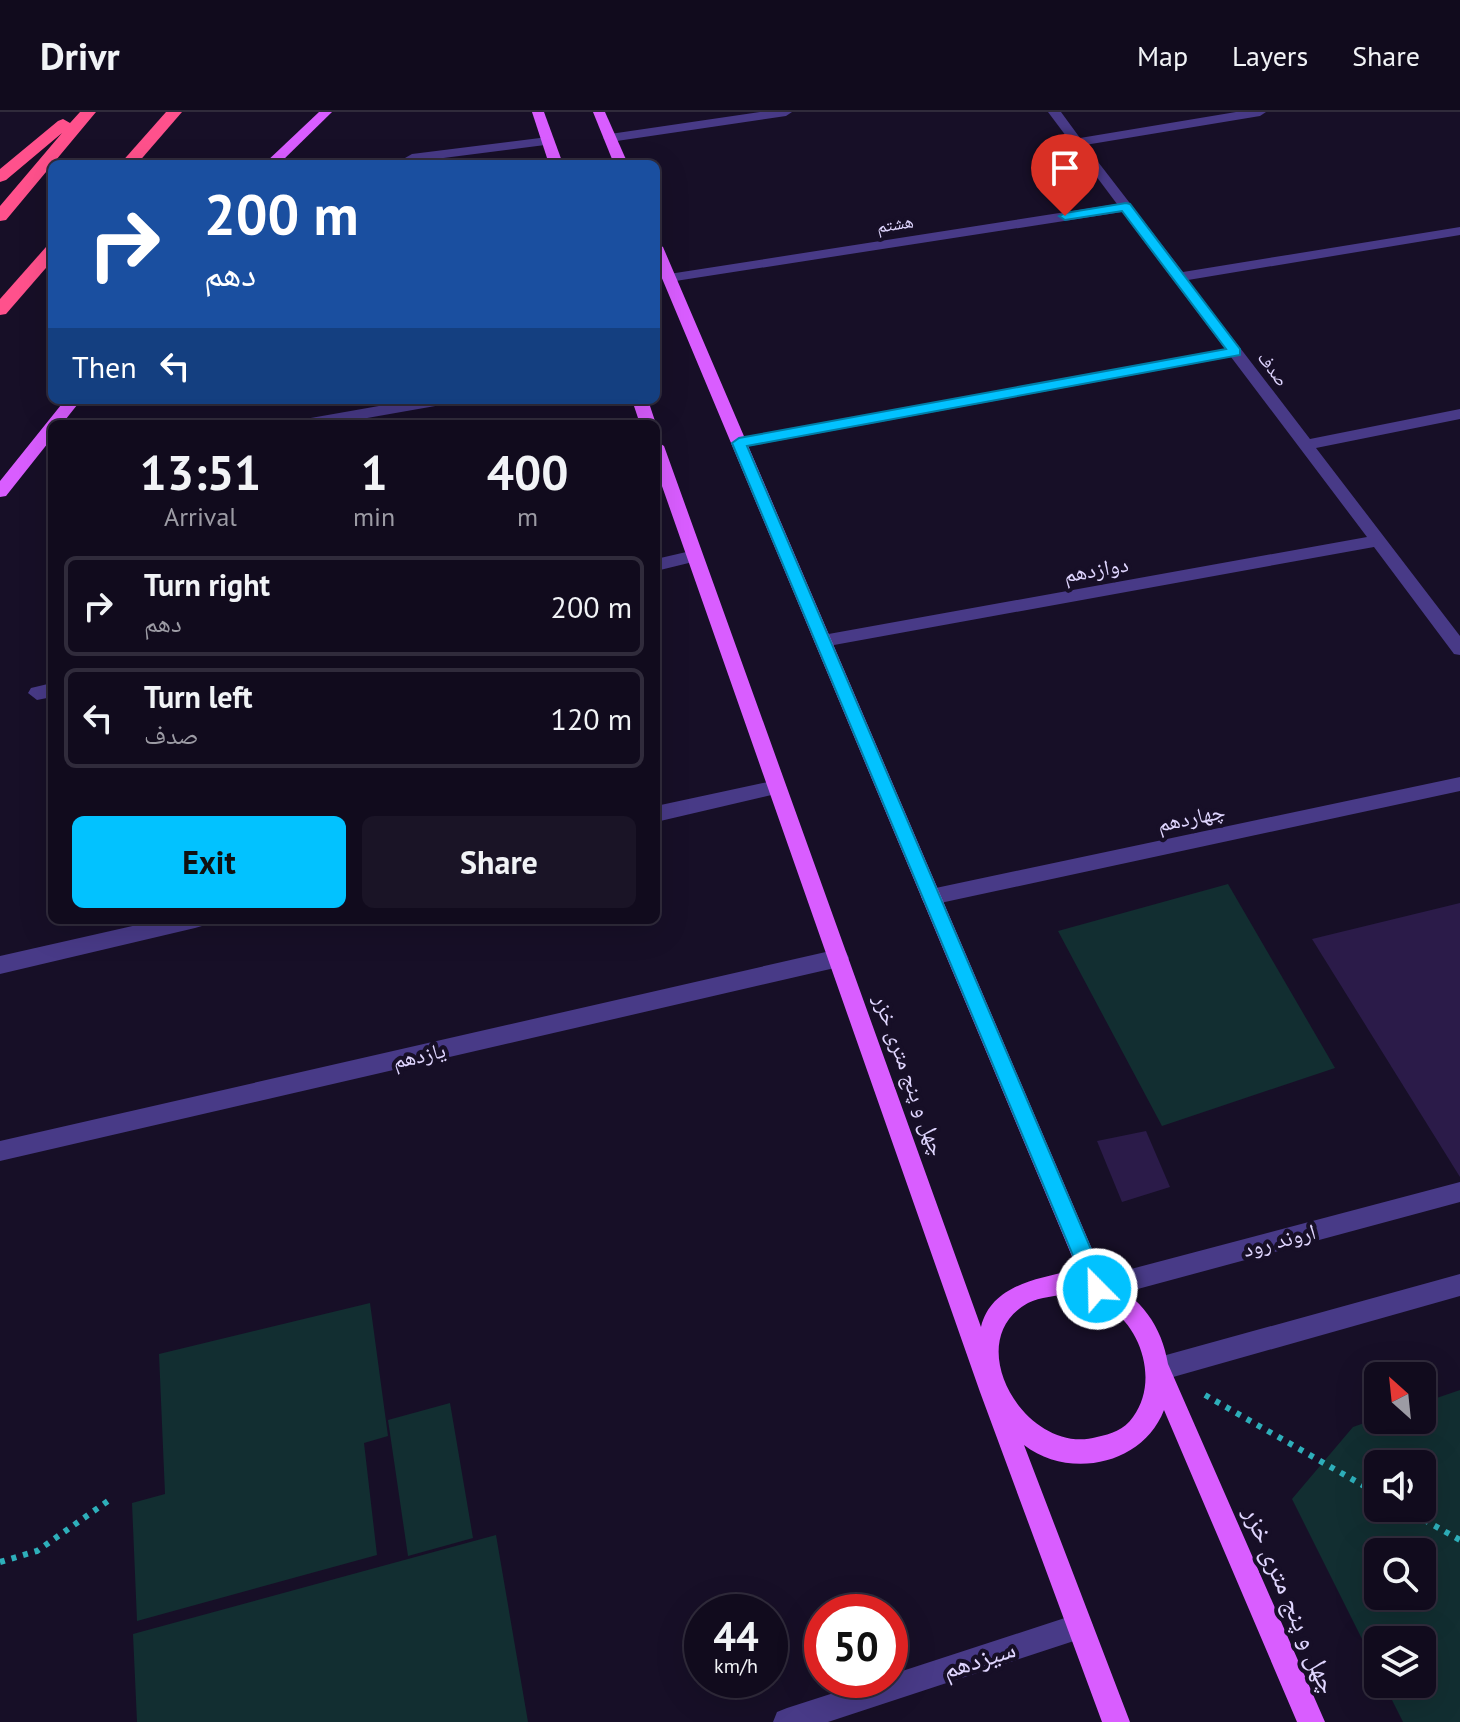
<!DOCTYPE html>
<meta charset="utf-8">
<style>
:root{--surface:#110b1d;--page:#1a1426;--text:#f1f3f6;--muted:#9c9ba4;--line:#302b3b;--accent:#02c2ff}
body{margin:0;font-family:"PT Sans","Noto Naskh Arabic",sans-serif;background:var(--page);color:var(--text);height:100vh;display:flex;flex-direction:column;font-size:30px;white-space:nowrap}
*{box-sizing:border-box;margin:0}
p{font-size:26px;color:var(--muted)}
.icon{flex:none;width:44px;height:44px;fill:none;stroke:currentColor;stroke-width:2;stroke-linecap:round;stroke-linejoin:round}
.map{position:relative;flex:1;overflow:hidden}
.panel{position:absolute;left:48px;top:308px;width:612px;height:504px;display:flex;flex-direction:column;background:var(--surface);border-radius:12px;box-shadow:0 8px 32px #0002,0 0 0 2px var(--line)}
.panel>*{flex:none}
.hud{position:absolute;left:48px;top:48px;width:612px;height:244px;border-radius:12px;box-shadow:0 8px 32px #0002,0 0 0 2px var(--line);background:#1a4fa0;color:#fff;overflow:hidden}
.needle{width:52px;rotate:333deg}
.buttons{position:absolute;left:1364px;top:1250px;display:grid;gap:16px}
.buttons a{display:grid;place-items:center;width:72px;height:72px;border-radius:12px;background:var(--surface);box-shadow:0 8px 32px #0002,0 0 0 2px var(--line);font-size:40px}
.speed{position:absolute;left:684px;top:1482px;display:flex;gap:16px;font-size:40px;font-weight:700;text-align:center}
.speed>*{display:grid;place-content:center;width:104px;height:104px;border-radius:50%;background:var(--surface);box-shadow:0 8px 32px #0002,0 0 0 2px var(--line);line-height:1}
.speed small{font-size:20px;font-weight:400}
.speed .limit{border:12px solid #d22;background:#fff;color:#111}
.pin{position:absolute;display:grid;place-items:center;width:68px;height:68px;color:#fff;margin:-82px -34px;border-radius:50% 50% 50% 0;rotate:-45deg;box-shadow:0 0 8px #0007}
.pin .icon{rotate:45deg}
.me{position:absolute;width:88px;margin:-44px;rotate:337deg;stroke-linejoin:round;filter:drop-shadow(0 0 6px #0008)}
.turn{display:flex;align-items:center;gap:28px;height:168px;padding:0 24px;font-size:36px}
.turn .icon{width:104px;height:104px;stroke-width:2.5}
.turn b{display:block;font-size:56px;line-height:68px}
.then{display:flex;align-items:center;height:76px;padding:0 24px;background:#0003;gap:16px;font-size:30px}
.eta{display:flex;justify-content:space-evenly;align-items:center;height:136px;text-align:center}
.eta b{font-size:48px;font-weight:800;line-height:56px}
.primary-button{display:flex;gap:16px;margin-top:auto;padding:16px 24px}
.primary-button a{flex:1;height:92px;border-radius:12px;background:var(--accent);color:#111;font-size:32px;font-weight:800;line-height:92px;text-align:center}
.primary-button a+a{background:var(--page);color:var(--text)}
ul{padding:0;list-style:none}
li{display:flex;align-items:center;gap:24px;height:100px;margin:0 16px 12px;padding:0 8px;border:4px solid var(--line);border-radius:12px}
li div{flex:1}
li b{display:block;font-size:30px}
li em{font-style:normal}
header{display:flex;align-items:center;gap:48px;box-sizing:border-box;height:112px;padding:0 40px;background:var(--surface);border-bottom:2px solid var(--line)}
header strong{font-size:38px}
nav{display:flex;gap:44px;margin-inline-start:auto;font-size:28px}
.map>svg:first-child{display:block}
</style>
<header>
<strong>Drivr</strong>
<nav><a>Map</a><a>Layers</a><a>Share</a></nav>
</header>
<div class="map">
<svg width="1460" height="1610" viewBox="0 0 1460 1610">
<rect width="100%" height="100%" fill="#170f27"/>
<g fill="#122e31" fill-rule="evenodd">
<polygon points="1228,772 1335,956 1162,1014 1058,819"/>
<polygon points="370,1191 388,1324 364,1331 377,1443 137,1509 132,1391 165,1382 159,1242"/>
<path d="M1460 1278V1610H1403L1384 1572H1422V1528H1378V1559L1292 1387 1353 1315 1378 1306 1422 1308V1291ZM1422 1352V1396H1378V1352ZM1422 1440V1484H1378V1440Z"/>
<polygon points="450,1291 473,1426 408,1444 388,1308"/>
<polygon points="496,1423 528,1610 137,1610 133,1522"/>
</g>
<g fill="#2b1b49">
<polygon points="1460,791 1460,1065 1312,827"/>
<polygon points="1146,1019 1170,1075 1122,1090 1097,1029"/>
</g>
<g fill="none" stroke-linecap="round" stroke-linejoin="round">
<g stroke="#2eafba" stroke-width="6" stroke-dasharray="5 7" stroke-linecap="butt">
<polyline points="1205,1283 1378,1382"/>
<polyline points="1403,1396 1460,1428"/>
<polyline points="0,1450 37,1439 108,1389"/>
</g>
<g fill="#483a87" fill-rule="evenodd">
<polygon points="760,0 792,0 786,4 610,30 603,26 610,22"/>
<polygon points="1048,0 1061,0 1080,26 1236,0 1266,0 1260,4 1085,33 1183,160 1460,115 1460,123 1188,168 1310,327 1460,297 1460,307 1316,336 1460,524 1460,543 1454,542 1374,435 823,535 817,534 814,529 823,523 1367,425 1231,245 739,336 733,335 733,327 739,326 1225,237 1122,100 669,170 662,166 669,162 1117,92"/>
<polygon points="548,25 553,26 553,32 412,50 405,46 412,42"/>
<polygon points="413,288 449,288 441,293 333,312 297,312 305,307"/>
<polygon points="695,438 703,444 701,448 656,459 656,447"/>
<polygon points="52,571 52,585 37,588 28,581 31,576"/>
<polygon points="1460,665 1460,679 931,793 924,791 921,785 924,779 931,777"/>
<polygon points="777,668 784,670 786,675 784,680 656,710 656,694"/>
<polygon points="159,808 205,808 202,814 195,816 0,862 0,844"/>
<polygon points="839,837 846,840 849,846 846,852 839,855 0,1049 0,1029"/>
<polygon points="1460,1070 1460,1090 1097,1188 1089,1185 1085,1177 1089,1169 1097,1166"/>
<polygon points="1460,1162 1460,1184 1159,1269 1151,1265 1147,1257 1151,1249 1159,1245"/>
<polygon points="1080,1501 1089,1505 1093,1514 1089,1523 1080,1527 828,1610 773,1610 777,1600 787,1596 874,1568 890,1568 890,1563"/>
</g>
<g fill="#d95dff" fill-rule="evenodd">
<polygon points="319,0 332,0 279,52 264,52"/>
<polygon points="532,0 544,0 563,52 549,52"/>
<polygon points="593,0 605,0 628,52 614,52"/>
<path d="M656 131 663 135 1106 1170C1141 1184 1162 1215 1168 1252L1325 1610H1297L1164 1298C1143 1353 1069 1368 1024 1333L1130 1610H1102L980 1280 656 357V329L664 334 981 1215C991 1174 1035 1167 1070 1159L1079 1161 656 152ZM1070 1181C1084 1185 1098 1188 1110 1196 1143 1219 1158 1271 1133 1305 1124 1318 1111 1322 1097 1325 1026 1345 958 1229 1028 1191 1040 1185 1057 1184 1070 1181Z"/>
<polygon points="65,288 81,288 62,312 52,312 52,326 6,384 0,385 0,369"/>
<polygon points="632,288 648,288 656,312 640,312"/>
</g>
<g fill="#ff518c" fill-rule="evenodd">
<polygon points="80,0 96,0 6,108 0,109 0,94 62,21 6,68 0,70 0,57 58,9 63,7 70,11"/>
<polygon points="166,0 182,0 137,52 120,52"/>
<polygon points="52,134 52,149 6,202 0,203 0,187 46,135"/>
</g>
</g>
<polygon fill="#02c2ff" stroke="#017ea6" stroke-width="2" points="1126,91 1130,92 1240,237 1240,243 747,334 1108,1177 1105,1184 1097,1187 1090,1184 1087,1177 732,331 739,326 1226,237 1122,99 1065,108 1059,104 1065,101"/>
<g text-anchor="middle" stroke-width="8" stroke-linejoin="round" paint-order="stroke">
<g font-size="18" fill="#e0d6ff" stroke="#170f27">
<text transform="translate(895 112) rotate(-9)" y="6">هشتم</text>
<text transform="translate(1273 257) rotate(53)" y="6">صدف</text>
</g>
<g font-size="22" fill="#e0d6ff" stroke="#170f27">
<text transform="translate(1096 457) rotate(-10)" y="8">دوازدهم</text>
<text transform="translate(1191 705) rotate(-12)" y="8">چهاردهم</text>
<text transform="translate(419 943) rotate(-13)" y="8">یازدهم</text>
<text transform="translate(910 963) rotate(70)" y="8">چهل و پنج متری خزر</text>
<text transform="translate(1279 1128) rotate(-15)" y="8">اروند رود</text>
</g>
<g font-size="26" fill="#e0d6ff" stroke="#170f27">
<text transform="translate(1291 1488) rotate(67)" y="9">چهل و پنج متری خزر</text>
<text transform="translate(979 1547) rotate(-18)" y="9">سیزدهم</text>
</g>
</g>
</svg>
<div class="buttons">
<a><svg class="needle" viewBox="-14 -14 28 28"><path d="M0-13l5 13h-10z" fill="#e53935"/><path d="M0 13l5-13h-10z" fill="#9c9ba4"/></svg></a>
<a><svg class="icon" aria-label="sound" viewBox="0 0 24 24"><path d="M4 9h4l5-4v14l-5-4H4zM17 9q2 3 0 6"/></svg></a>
<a><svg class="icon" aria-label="search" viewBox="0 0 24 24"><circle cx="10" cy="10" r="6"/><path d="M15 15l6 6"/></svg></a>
<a><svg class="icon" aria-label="layers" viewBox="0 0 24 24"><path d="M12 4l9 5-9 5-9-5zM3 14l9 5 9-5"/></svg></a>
</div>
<div class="speed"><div>44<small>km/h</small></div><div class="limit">50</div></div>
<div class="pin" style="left:1065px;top:104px;background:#d93025"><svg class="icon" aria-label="arrive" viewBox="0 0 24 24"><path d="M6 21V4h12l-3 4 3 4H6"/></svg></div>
<svg class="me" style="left:1097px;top:1177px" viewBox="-20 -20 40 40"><circle r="17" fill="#02c2ff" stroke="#fff" stroke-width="3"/><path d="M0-11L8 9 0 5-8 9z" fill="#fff"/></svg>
<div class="hud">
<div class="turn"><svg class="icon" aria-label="right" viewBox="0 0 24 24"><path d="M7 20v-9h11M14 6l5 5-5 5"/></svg><div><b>200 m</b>دهم</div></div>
<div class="then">Then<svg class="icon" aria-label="left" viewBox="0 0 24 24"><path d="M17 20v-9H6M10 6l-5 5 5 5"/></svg></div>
</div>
<section class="panel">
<div class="eta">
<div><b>13:51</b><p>Arrival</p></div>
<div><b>1</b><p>min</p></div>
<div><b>400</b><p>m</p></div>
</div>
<ul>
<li><svg class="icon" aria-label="right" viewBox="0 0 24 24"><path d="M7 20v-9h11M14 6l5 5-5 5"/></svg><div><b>Turn right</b><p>دهم</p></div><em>200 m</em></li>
<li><svg class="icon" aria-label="left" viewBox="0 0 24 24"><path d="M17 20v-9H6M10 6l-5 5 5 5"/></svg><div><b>Turn left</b><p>صدف</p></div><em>120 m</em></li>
</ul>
<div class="primary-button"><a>Exit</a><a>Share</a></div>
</section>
</div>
